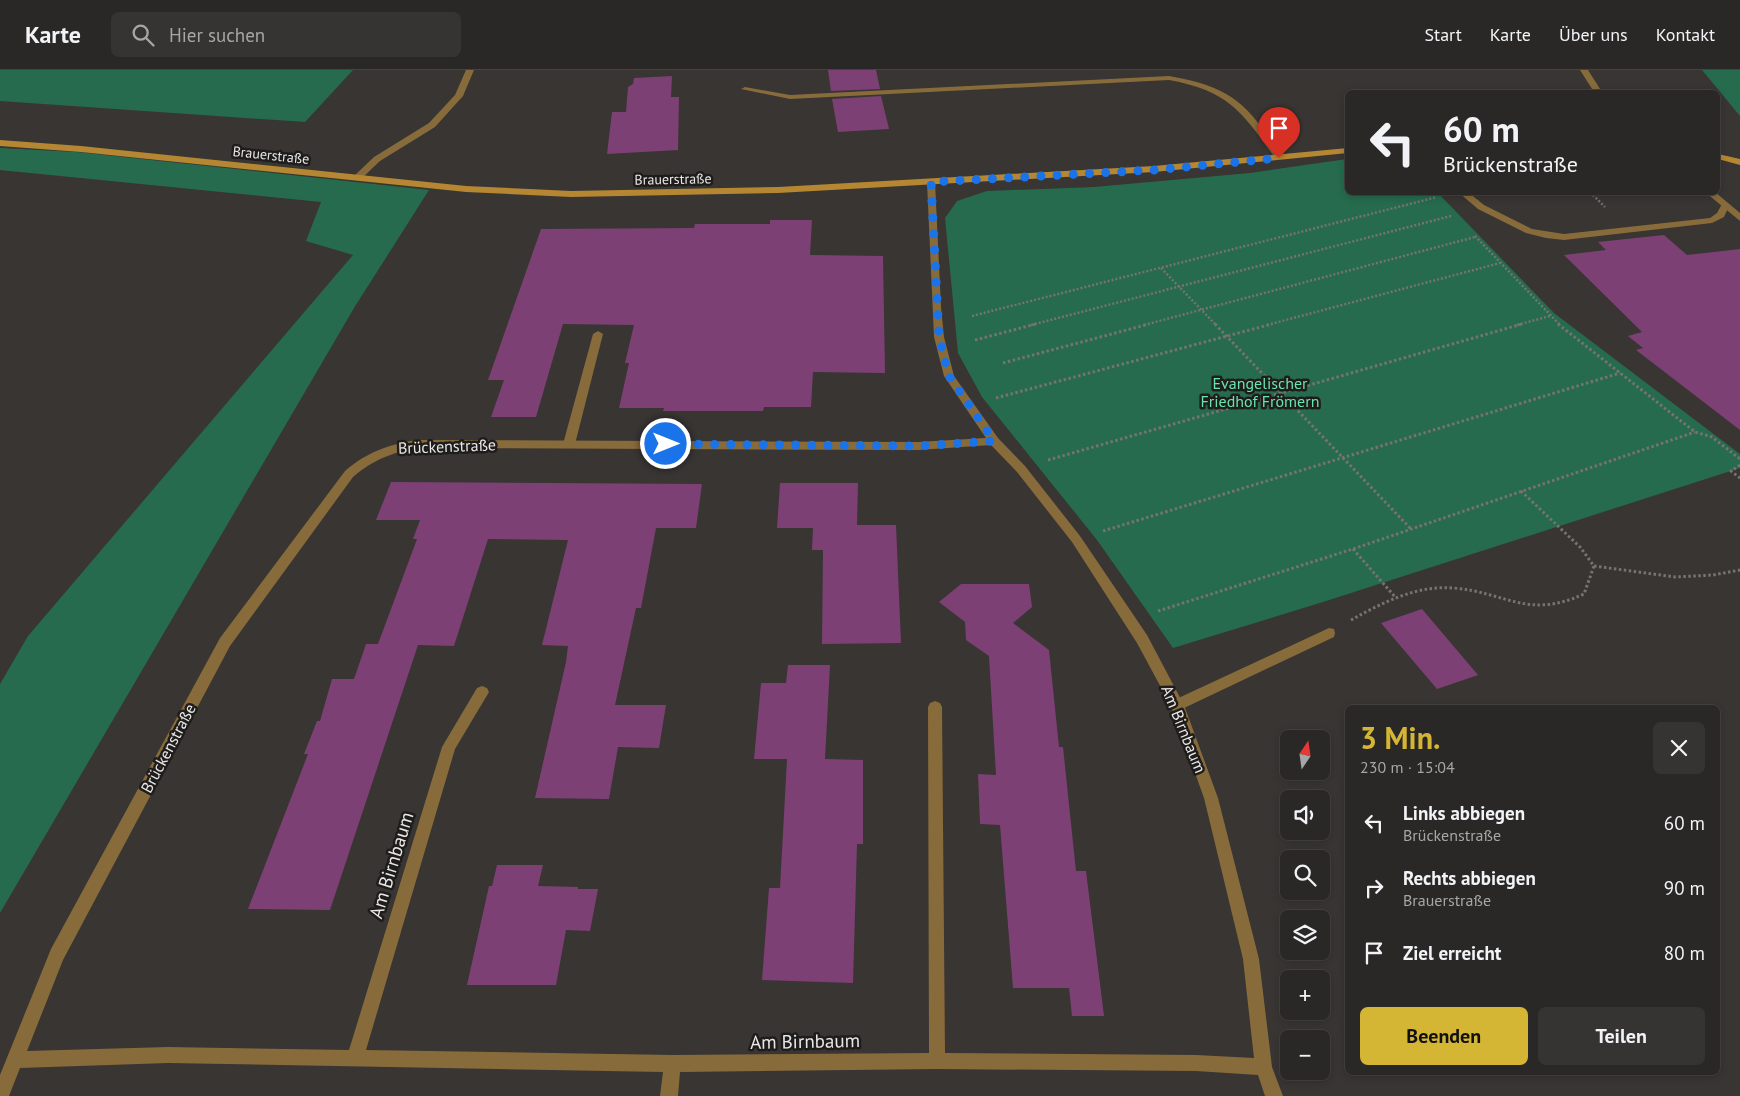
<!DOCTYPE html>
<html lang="de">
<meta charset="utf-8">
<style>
:root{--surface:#2a2826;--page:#363432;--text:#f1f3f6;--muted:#a5a6a7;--line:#464443;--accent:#d5b534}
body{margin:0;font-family:"PT Sans",sans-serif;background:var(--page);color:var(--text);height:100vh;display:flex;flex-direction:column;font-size:19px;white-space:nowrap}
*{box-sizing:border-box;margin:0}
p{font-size:16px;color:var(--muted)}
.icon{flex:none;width:28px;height:28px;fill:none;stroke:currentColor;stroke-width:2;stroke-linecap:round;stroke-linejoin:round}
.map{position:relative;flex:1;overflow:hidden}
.sheet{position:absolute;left:1345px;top:635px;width:375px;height:370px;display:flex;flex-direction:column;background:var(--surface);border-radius:8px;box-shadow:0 2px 8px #0003,0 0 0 1px var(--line)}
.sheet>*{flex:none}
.hud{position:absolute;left:1345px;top:20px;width:375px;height:105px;border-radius:8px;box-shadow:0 2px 8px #0003,0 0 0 1px var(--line);background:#2a2826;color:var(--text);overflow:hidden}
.needle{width:32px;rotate:13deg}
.fabs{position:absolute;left:1280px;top:660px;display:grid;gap:10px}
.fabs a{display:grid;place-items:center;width:50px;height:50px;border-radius:8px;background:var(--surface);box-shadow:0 2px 8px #0003,0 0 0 1px var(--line);font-size:25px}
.pin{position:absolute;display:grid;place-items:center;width:42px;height:42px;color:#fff;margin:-51px -21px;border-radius:50% 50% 50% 0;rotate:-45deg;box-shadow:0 0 5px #0007}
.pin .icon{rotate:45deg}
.me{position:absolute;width:55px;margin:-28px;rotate:90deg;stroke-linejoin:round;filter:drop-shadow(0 0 4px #0008)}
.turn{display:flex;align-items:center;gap:18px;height:105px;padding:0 15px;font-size:22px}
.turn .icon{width:65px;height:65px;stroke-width:2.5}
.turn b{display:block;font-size:35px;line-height:42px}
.round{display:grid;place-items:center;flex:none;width:52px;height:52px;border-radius:8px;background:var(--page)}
.head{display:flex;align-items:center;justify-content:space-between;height:85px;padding:0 15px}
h1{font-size:30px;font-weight:700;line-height:38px;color:var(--accent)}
.action{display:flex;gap:10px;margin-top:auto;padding:10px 15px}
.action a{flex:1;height:58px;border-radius:8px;background:var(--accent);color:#111;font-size:20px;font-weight:700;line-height:58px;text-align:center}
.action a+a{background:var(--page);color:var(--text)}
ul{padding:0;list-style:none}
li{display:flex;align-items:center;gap:15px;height:65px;padding:0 15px}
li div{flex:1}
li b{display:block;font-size:19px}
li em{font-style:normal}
header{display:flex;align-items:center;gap:30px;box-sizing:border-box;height:70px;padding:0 25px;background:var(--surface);border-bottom:1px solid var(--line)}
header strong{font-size:24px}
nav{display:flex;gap:28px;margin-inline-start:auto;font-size:18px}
.search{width:350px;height:45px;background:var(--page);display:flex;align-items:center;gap:12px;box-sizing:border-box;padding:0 18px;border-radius:8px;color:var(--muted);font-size:19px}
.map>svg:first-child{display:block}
</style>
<header>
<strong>Karte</strong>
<div class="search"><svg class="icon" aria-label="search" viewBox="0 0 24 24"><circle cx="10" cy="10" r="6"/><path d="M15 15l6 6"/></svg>Hier suchen</div>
<nav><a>Start</a><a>Karte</a><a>Über uns</a><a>Kontakt</a></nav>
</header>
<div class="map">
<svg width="1740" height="1026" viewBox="0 0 1740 1026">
<rect width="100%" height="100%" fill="#383533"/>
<g fill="#266b4d">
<polygon points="0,0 353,0 305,52 0,31"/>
<polygon points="1702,0 1740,0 1740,46"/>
<polygon points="0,78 77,82 429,120 354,238 0,843 0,614 28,566 353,185 306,171 321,132 0,100"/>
<polygon points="1347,89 1348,122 1438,123 1554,243 1740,384 1740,398 1323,532 1173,578 1097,470 982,327 958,283 945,148 957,131 987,121 1094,117 1250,103"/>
</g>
<g fill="#7d4074">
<polygon points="828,0 876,0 880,19 831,21"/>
<polygon points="672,6 671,27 679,27 678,80 607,84 612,42 626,42 628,17 633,14 634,8"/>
<polygon points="881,26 889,59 838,62 832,29"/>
<polygon points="770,150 812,150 810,185 883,186 885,303 813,302 811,337 764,337 763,341 663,341 664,338 619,338 629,293 625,293 634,255 563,254 536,347 491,347 504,310 488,310 541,159 694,158 695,154 770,154"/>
<polygon points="1664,165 1687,185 1740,179 1740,360 1636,280 1643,278 1628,266 1642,262 1564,185 1606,180 1598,172"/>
<polygon points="391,412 702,414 696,458 656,458 641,538 636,538 615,635 666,635 659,678 618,677 609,729 535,728 566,592 568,576 542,575 568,470 488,469 454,576 418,575 330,840 248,839 308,684 304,684 317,651 320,651 332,609 354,609 366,574 378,574 417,469 413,469 420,450 376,450"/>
<polygon points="780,413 858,413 857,455 896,455 901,573 822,574 823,480 812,480 813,458 777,458"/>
<polygon points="961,514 1029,514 1032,537 1013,553 1049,580 1059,677 1063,677 1076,801 1086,801 1104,946 1072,946 1069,918 1013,918 1000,755 980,754 978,704 996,705 989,586 966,570 965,552 939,532"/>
<polygon points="1422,539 1478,605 1437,619 1381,553"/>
<polygon points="788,595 830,595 825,689 863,690 863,774 857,774 853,913 762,910 769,818 780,818 787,689 754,689 761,613 786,613"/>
<polygon points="497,795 543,795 538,816 578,817 578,819 598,819 590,861 566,860 556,915 467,915 489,816 492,816"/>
</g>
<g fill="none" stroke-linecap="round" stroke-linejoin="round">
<g stroke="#767371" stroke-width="2.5" stroke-dasharray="2 2" stroke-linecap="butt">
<polyline points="1590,122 1605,137"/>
<polyline points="1475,166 1560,255"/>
<polyline points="1161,198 1216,255"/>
<polyline points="972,246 1437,127"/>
<polyline points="1031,255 1451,146"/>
<polyline points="1144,255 1475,167"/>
<polyline points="1267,255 1500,193"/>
<polyline points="1517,255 1550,246"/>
</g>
<g stroke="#767371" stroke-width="3" stroke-dasharray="2.5 2.5" stroke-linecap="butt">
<polyline points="1215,254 1411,459"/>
<polyline points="1558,254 1695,362 1712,367 1740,389"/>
<polyline points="975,270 1036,254"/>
<polyline points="1003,293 1149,254"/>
<polyline points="996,328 1272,254"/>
<polyline points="1048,390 1522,254"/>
<polyline points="1740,395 1731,401 1740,408"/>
<polyline points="1521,421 1580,477 1594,496 1675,507 1713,505 1740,500"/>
<polyline points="1103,461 1620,303"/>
<polyline points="1353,479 1396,528"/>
<polyline points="1158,541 1353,479 1695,362"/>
<path d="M1351 550C1382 533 1416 515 1453 518 1506 522 1527 550 1584 524L1594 496"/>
</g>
<g fill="#886b3a" fill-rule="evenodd">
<polygon points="466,0 474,0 463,26 435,57 380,91 360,110 354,110 354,106 374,87 429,53 455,25"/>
<polygon points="1458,122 1468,122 1484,135 1532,159 1564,164 1710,148 1717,143 1722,134 1725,133 1729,136 1724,147 1712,153 1564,170 1546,168 1526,163 1478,139"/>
<polygon points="598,261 603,264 575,374 569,378 563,374 593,264"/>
<polygon points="1329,558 1334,559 1335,563 1334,567 1182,639 1177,641 1172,639 1170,635 1172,631"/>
</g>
<g fill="#886b3a" fill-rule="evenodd">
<polygon points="1580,0 1588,0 1602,22 1594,22"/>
<path d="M1169 6C1234 17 1247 35 1283 87L1282 89H1276C1242 42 1229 21 1169 10L790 29 741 19 745 17 790 25Z"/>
<path d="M931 109 935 112 941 237 944 267 954 306 998 368 1025 396 1080 466 1147 565 1184 635 1218 728 1259 889 1272 997 1283 1026H1265L1258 1005 1196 1001 937 999 680 1002 678 1026H660L663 1002 168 993 20 998 9 1026H0V1005L51 879 220 568 345 401C367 382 388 375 416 370L918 372 986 368 944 306 934 267 927 112ZM991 375 1017 402 1072 472 1137 573 1171 636 1204 728 1243 889 1254 988 1196 985 945 983 942 637 940 633 935 631 930 633 928 637 929 983 673 985 366 980 455 679 489 622 487 618 482 616 477 618 442 677 349 980 168 977 27 981 63 890 230 576 353 407C373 390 391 383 416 378L918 380Z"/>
<polygon points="1705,122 1715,122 1740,143 1740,151"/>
</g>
<g fill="#b68732" fill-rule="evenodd">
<polygon points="0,70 81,76 466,116 571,121 778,117 1154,96 1348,78 1348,83 1154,102 778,123 571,127 466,122 81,82 0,76"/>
<polygon points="1718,84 1740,89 1740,95 1718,89"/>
</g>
</g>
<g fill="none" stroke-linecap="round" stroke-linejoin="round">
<polyline stroke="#1a73e8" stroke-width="9" stroke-dasharray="0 16.2" points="666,374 918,376 994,371 949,306 939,267 931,112 1154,100 1279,88"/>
</g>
<g text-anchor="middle" stroke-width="5" stroke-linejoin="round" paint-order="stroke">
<g font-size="14" fill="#eae8e6" stroke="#1e1d1c">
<text transform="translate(271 85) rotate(6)" y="5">Brauerstraße</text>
<text transform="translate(673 109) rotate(-1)" y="5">Brauerstraße</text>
</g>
<g font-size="16" fill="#67e5ad" stroke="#1e1d1c">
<text x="1260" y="319">Evangelischer<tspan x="1260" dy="18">Friedhof Frömern</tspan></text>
</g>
<g font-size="16" fill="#eae8e6" stroke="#1e1d1c">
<text transform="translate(447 376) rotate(-2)" y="6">Brückenstraße</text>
<text transform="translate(1184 659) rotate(68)" y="6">Am Birnbaum</text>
<text transform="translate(168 678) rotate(-62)" y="6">Brückenstraße</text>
</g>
<g font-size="19" fill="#eae8e6" stroke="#1e1d1c">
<text transform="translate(391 795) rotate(-73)" y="7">Am Birnbaum</text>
<text transform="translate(805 971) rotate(-1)" y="7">Am Birnbaum</text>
</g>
</g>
</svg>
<div class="fabs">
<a><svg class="needle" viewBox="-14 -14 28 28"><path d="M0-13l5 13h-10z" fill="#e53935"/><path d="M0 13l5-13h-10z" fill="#a5a6a7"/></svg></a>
<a><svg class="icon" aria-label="sound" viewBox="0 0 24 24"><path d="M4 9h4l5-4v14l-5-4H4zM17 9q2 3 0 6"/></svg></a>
<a><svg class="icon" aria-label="search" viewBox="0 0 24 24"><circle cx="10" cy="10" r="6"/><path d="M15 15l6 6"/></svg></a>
<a><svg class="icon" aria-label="layers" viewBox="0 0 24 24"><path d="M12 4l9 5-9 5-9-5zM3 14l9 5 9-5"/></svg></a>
<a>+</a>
<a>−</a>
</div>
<div class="pin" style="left:1279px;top:88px;background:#d93025"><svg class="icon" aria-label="arrive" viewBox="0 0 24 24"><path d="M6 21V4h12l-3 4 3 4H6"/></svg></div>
<svg class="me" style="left:666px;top:374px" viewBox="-20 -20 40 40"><circle r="17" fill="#1a73e8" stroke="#fff" stroke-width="3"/><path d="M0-11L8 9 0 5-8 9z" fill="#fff"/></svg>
<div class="hud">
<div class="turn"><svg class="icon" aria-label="left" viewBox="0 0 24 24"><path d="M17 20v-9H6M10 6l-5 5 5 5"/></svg><div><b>60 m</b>Brückenstraße</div></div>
</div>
<section class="sheet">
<div class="head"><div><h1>3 Min.</h1><p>230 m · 15:04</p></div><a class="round"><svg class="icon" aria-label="close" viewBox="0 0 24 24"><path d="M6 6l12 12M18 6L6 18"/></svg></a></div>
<ul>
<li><svg class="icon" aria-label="left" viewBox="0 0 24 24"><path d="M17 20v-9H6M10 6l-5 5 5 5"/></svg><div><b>Links abbiegen</b><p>Brückenstraße</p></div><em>60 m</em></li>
<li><svg class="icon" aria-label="right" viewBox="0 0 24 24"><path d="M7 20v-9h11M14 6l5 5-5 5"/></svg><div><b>Rechts abbiegen</b><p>Brauerstraße</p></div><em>90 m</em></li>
<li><svg class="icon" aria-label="arrive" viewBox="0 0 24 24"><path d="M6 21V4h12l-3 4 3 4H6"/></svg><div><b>Ziel erreicht</b></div><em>80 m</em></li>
</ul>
<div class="action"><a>Beenden</a><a>Teilen</a></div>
</section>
</div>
